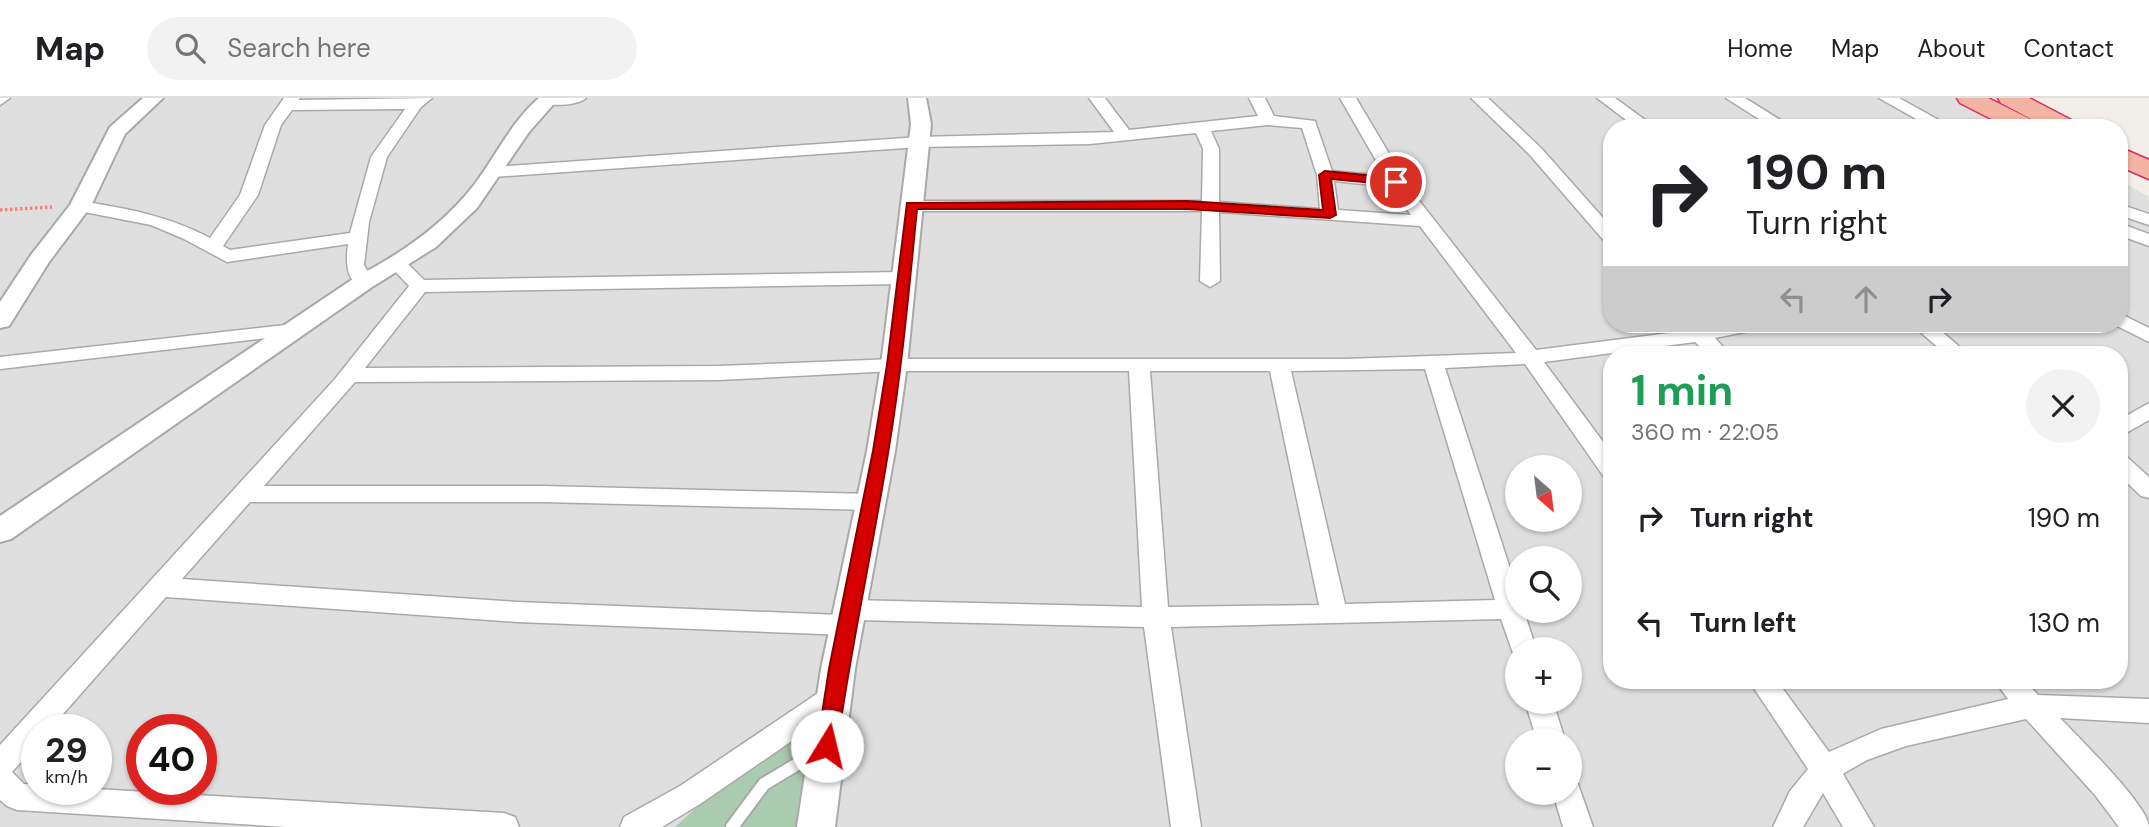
<!DOCTYPE html>
<meta charset="utf-8">
<style>
:root{--surface:#fff;--page:#f2f2f2;--text:#202124;--muted:#757577;--line:#e0e0e0}
body{margin:0;font-family:"DM Sans",sans-serif;background:var(--page);color:var(--text);height:100vh;display:flex;flex-direction:column;font-size:26px;white-space:nowrap}
*{box-sizing:border-box;margin:0}
p{font-size:23px;color:var(--muted)}
.icon{flex:none;width:38px;height:38px;fill:none;stroke:currentColor;stroke-width:2;stroke-linecap:round;stroke-linejoin:round}
.map{position:relative;flex:1;overflow:hidden}
.details{position:absolute;left:1603px;top:248px;width:525px;height:343px;display:flex;flex-direction:column;background:var(--surface);border-radius:28px;box-shadow:0 2px 5px #0004}
.details>*{flex:none}
.banner{position:absolute;left:1603px;top:21px;width:525px;height:214px;border-radius:28px;box-shadow:0 2px 5px #0004;background:#fff;color:var(--text);overflow:hidden}
.needle{width:46px;rotate:152deg}
.buttons{position:absolute;left:1505px;top:357px;display:grid;gap:14px}
.buttons a{display:grid;place-items:center;width:77px;height:77px;border-radius:50%;background:var(--surface);box-shadow:0 2px 5px #0004;font-size:35px}
.speed{position:absolute;left:21px;top:616px;display:flex;gap:14px;font-size:35px;font-weight:700;text-align:center}
.speed>*{display:grid;place-content:center;width:91px;height:91px;border-radius:50%;background:var(--surface);box-shadow:0 2px 5px #0004;line-height:1}
.speed small{font-size:18px;font-weight:400}
.speed .limit{border:10px solid #d22;background:#fff;color:#111}
.pin{position:absolute;display:grid;place-items:center;width:60px;height:60px;color:#fff;margin:-30px;border:4px solid #fff;border-radius:50%;box-shadow:0 2px 7px #0007}
.me{position:absolute;width:77px;margin:-38px;rotate:9deg;stroke-linejoin:round;filter:drop-shadow(0 0 5px #0008)}
.turn{display:flex;align-items:center;gap:24px;height:147px;padding:0 28px;font-size:32px}
.turn .icon{width:91px;height:91px;stroke-width:2.5}
.turn b{display:block;font-size:49px;line-height:60px}
.lanes{display:flex;align-items:center;height:66px;padding:0 28px;background:#0003;justify-content:center;gap:35px;direction:ltr}
.lanes .off{opacity:.35}
.round{display:grid;place-items:center;flex:none;width:74px;height:74px;border-radius:37px;background:var(--page)}
.head{display:flex;align-items:center;justify-content:space-between;height:119px;padding:0 28px}
h1{font-size:42px;font-weight:700;line-height:52px;color:#1e9e55}
ul{padding:0;list-style:none}
li{display:flex;align-items:center;gap:21px;height:105px;padding:0 28px}
li div{flex:1}
li b{display:block;font-size:26px}
li em{font-style:normal}
header{display:flex;align-items:center;gap:42px;box-sizing:border-box;height:98px;padding:0 35px;background:var(--surface);border-bottom:2px solid var(--line)}
header strong{font-size:33px}
nav{display:flex;gap:38px;margin-inline-start:auto;font-size:24px}
.search{width:490px;height:63px;background:var(--page);display:flex;align-items:center;gap:18px;box-sizing:border-box;padding:0 24px;border-radius:38px;color:var(--muted);font-size:26px}
.map>svg:first-child{display:block}
</style>
<header>
<strong>Map</strong>
<div class="search"><svg class="icon" aria-label="search" viewBox="0 0 24 24"><circle cx="10" cy="10" r="6"/><path d="M15 15l6 6"/></svg>Search here</div>
<nav><a>Home</a><a>Map</a><a>About</a><a>Contact</a></nav>
</header>
<div class="map">
<svg width="2149" height="729" viewBox="0 0 2149 729">
<rect width="100%" height="100%" fill="#f2efe9"/>
<path fill="#e0dfdf" fill-rule="evenodd" d="M0 0H1976L2028 30H1612V226H2119V82L2149 99V729H0ZM1612 257H2119V583H1612ZM1517 369H1570V422H1517ZM1517 460H1570V513H1517ZM1517 551H1570V604H1517ZM37 632H96V691H37ZM142 632H201V691H142ZM1517 642H1570V695H1517Z"/>
<path fill="#aacbaf" d="M813 630 800 729H675C721 687 755 656 813 630Z"/>
<g fill="none" stroke-linecap="round" stroke-linejoin="round">
<g stroke="#a9a9a9" stroke-width="16">
<polyline id="service" points="732,729 764,686 819,653"/>
</g>
<g stroke="#a9a9a9" stroke-width="3">
<g id="minor">
<polygon points="0,0 10,0 0,7"/>
<path d="M284 0H300L298 2 432 0 421 9 387 59 369 124 364 167 374 184 371 188 364 190C345 185 346 161 348 146L227 164 184 141 151 127 74 112 71 108 80 103C125 110 169 118 210 140L240 97 265 27ZM405 11 371 59 350 135 230 152 223 148 258 97 281 27 292 12Z"/>
<path d="M541 0H586C576 8 554 8 542 5Z"/>
<path d="M1089 0H1105L1129 32 1258 18 1249 0H1265L1274 18 1315 23 1332 73 1385 78 1340 0H1356L1410 91 1536 252 1685 233 1681 228 1683 226H1700L1704 230 1728 226H1768L1765 230 1715 240 1730 257H1709L1695 244 1544 264 1612 356V381L1604 379 1525 266 1445 270 1517 492V513H1524L1536 551H1517V560L1514 558 1501 521 1171 529 1201 729H1171L1144 529 857 522 860 527 856 534 847 537 518 524 166 499 49 632H37V646L12 674 24 686 37 687V691H96L504 715 515 719 519 729H286L17 712 7 708 0 702V647L335 281 409 188 389 167 391 163H405L424 182 902 174 911 180 902 186 425 194 365 270 719 268 894 261H1345L1516 255 1420 128 1219 114 1220 183 1210 189 1200 183 1202 113H911L902 108 911 103H1202L1203 51 1196 35 1090 46 919 49 493 79 485 74 493 69 919 39 1114 34ZM1268 27 1302 30 1317 77 1320 111 1219 104V51L1211 33ZM1334 83 1391 89 1411 117 1338 112ZM1425 271 1495 502 1345 506 1291 273ZM894 273H1129L1142 509 850 502 841 505 837 512 840 517 518 504 182 481 250 404H543L871 412 879 410 883 404 879 398 871 396 543 388H264L355 284 719 282ZM1150 273H1270L1319 507 1168 509Z"/>
<polygon points="1471,0 1488,0 1541,50 1612,130 1612,146 1606,145 1529,56"/>
<polygon points="1597,0 1615,0 1656,30 1637,30"/>
<polygon points="1726,0 1745,0 1793,30 1773,30"/>
<polygon points="1879,0 1899,0 1953,30 1932,30"/>
<polygon points="2119,106 2149,116 2149,127 2119,117"/>
<polygon points="2119,125 2149,136 2149,148 2119,137"/>
<polygon points="2119,215 2149,230 2149,244 2113,226 2119,226"/>
<polygon points="294,226 301,228 304,232 301,236 0,271 0,259"/>
<polygon points="1911,226 1933,226 1969,257 1947,257"/>
<polygon points="2149,305 2149,322 2119,339 2119,322"/>
<polygon points="2119,356 2127,359 2149,379 2149,400 2141,398 2119,377"/>
<path d="M1749 583H1777L1829 654 1881 631 2008 601 1995 583H2025L2038 597 2149 601V625L2060 620C2077 638 2149 708 2149 729H2119L2095 697 2026 621 1906 648 1867 662 1846 674 1843 676 1874 729H1843L1823 695 1803 729H1773L1790 693 1808 671Z"/>
<polygon points="834,588 844,591 848,599 844,607 700,706 662,729 620,729 624,719 680,688 824,591"/>
<polygon points="1525,604 1553,604 1565,642 1537,642"/>
<polygon points="1570,683 1578,686 1593,729 1563,729 1553,695 1570,695"/>
</g>
</g>
<g stroke="#a9a9a9" stroke-width="4">
<g id="tertiary">
<polygon points="143,0 163,0 125,36 91,108 49,164 9,228 0,230 0,204 31,157 70,107 110,29"/>
<path d="M539 0H559L529 34 477 110 436 149 372 189 11 441 0 444V418L356 179C401 156 443 127 474 87 496 58 511 24 539 0Z"/>
<polygon points="908,0 926,0 931,26 907,267 895,353 855,571 835,729 797,729 821,571 867,353 881,267 911,26"/>
</g>
</g>
<g stroke="#dc2a67" stroke-width="3">
<g id="trunk">
<polygon points="1957,0 1988,0 2038,25 2042,30 2009,30 1960,5"/>
<polygon points="1998,0 2029,0 2077,25 2081,30 2048,30 2001,5"/>
<polygon points="2119,49 2149,62 2149,81 2119,68"/>
</g>
</g>
<polyline stroke="#fa8072" stroke-width="3.5" stroke-dasharray="2.5 2.5" stroke-linecap="butt" points="0,112 52,109"/>
<use href="#service" stroke="#fff" stroke-width="12"/>
<use href="#minor" fill="#fff" fill-rule="evenodd"/>
<use href="#tertiary" fill="#fff" fill-rule="evenodd"/>
<use href="#trunk" fill="#f2b4a3" fill-rule="evenodd"/>
</g>
<path fill="#d40000" stroke="#8a0000" stroke-width="2" d="M1325 73 1396 80 1402 84 1396 87 1331 81 1336 117 1330 120 1187 111H917C909 191 902 270 889 349 873 449 851 548 837 648L834 654 827 657 820 654 817 648 829 571 873 353 887 267 907 105 1187 103 1323 112 1319 77Z"/>
</svg>
<div class="buttons">
<a><svg class="needle" viewBox="-14 -14 28 28"><path d="M0-13l5 13h-10z" fill="#e53935"/><path d="M0 13l5-13h-10z" fill="#757577"/></svg></a>
<a><svg class="icon" aria-label="search" viewBox="0 0 24 24"><circle cx="10" cy="10" r="6"/><path d="M15 15l6 6"/></svg></a>
<a>+</a>
<a>−</a>
</div>
<div class="speed"><div>29<small>km/h</small></div><div class="limit">40</div></div>
<div class="pin" style="left:1396px;top:84px;background:#d93025"><svg class="icon" aria-label="arrive" viewBox="0 0 24 24"><path d="M6 21V4h12l-3 4 3 4H6"/></svg></div>
<svg class="me" style="left:827px;top:648px" viewBox="-20 -20 40 40"><circle r="19" fill="#fff"/><path d="M0-13L10 11 0 6-10 11z" fill="#d40000"/></svg>
<div class="banner">
<div class="turn"><svg class="icon" aria-label="right" viewBox="0 0 24 24"><path d="M7 20v-9h11M14 6l5 5-5 5"/></svg><div><b>190 m</b>Turn right</div></div>
<div class="lanes"><svg class="icon off" aria-label="left" viewBox="0 0 24 24"><path d="M17 20v-9H6M10 6l-5 5 5 5"/></svg><svg class="icon off" aria-label="ahead" viewBox="0 0 24 24"><path d="M12 20V5M6 11l6-6 6 6"/></svg><svg class="icon" aria-label="right" viewBox="0 0 24 24"><path d="M7 20v-9h11M14 6l5 5-5 5"/></svg></div>
</div>
<section class="details">
<div class="head"><div><h1>1 min</h1><p>360 m · 22:05</p></div><a class="round"><svg class="icon" aria-label="close" viewBox="0 0 24 24"><path d="M6 6l12 12M18 6L6 18"/></svg></a></div>
<ul>
<li><svg class="icon" aria-label="right" viewBox="0 0 24 24"><path d="M7 20v-9h11M14 6l5 5-5 5"/></svg><div><b>Turn right</b></div><em>190 m</em></li>
<li><svg class="icon" aria-label="left" viewBox="0 0 24 24"><path d="M17 20v-9H6M10 6l-5 5 5 5"/></svg><div><b>Turn left</b></div><em>130 m</em></li>
</ul>
</section>
</div>
